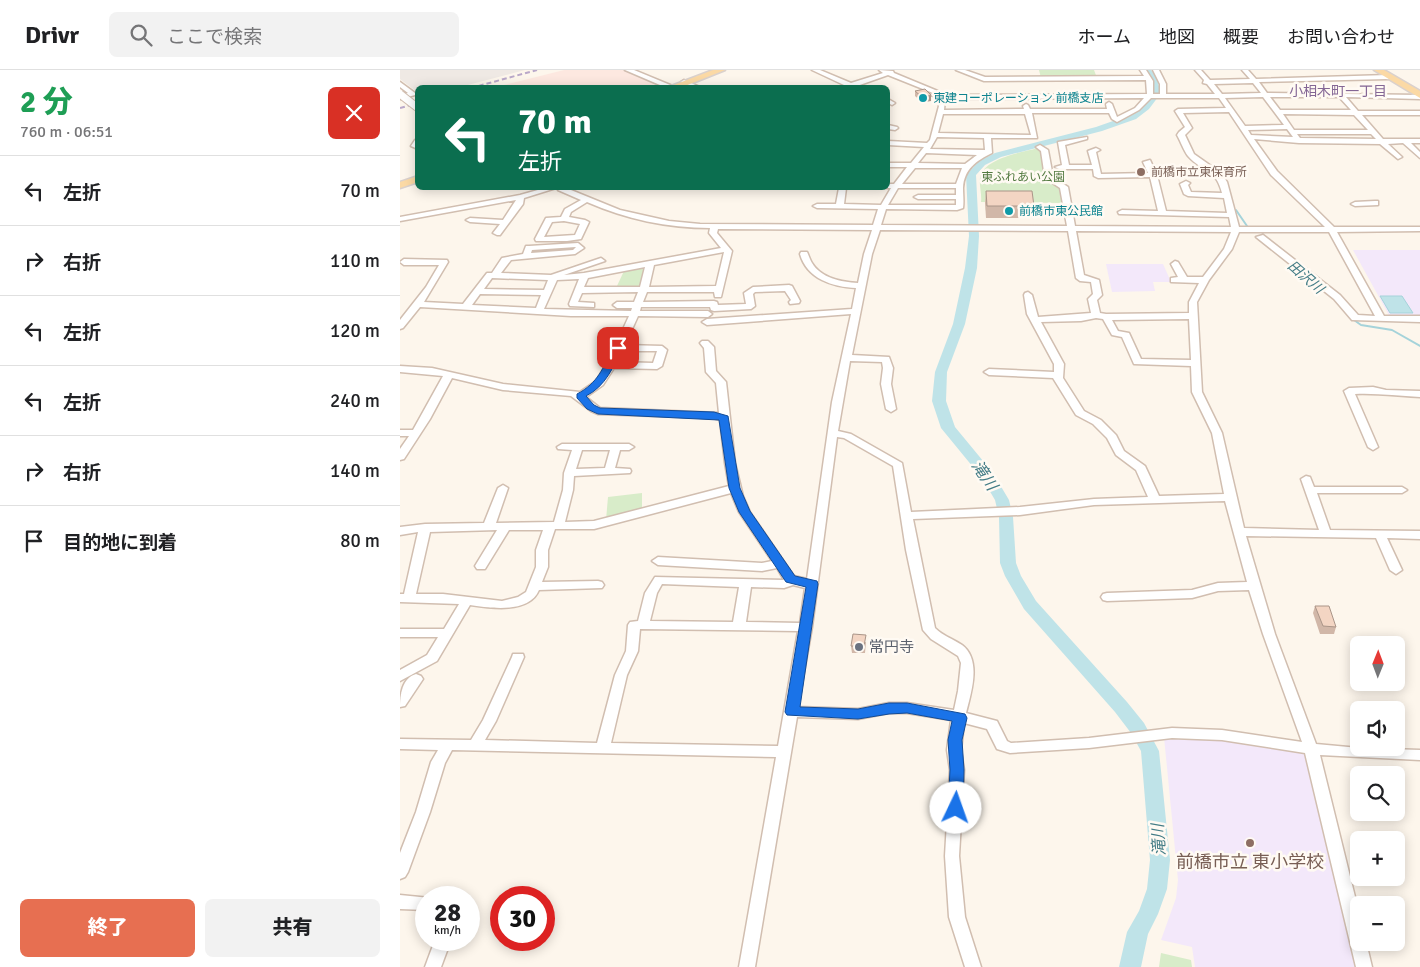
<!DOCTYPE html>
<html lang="ja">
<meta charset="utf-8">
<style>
:root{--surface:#fff;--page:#f2f2f2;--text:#202124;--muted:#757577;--line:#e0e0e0;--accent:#e76f51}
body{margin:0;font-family:Signika,"Noto Sans JP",sans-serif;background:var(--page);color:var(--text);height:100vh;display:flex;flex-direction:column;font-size:19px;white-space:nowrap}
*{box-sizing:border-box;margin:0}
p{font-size:16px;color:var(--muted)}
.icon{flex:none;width:28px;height:28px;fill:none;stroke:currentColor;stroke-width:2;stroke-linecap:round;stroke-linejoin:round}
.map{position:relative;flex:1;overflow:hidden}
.panel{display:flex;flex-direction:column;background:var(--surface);width:400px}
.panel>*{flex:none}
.guide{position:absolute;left:15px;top:15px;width:475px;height:105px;border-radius:8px;box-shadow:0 2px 12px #0003;background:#0b6e4f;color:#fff;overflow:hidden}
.needle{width:32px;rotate:1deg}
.controls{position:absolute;left:950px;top:566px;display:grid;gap:10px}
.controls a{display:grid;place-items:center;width:55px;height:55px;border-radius:8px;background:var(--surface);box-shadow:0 2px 12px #0003;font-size:25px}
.speed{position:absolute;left:15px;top:816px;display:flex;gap:10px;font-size:25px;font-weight:700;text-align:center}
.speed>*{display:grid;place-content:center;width:65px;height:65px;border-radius:50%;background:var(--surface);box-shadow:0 2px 12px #0003;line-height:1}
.speed small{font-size:12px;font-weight:400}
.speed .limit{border:8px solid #d22;background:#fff;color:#111}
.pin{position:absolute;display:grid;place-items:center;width:42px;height:42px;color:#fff;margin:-21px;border-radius:10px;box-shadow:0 2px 8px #0006}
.me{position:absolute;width:55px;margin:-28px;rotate:3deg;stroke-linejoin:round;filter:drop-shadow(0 0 4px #0008)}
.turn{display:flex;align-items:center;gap:18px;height:105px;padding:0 20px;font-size:22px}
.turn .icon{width:65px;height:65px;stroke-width:2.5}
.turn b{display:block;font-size:35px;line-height:42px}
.round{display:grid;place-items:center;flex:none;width:52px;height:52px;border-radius:8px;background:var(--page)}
.overview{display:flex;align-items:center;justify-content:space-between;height:85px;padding:0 20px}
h1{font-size:30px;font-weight:800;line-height:38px;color:#1e9e55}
.cta{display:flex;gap:10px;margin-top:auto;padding:10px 20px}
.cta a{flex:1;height:58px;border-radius:8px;background:var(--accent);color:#fff;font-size:20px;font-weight:800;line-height:58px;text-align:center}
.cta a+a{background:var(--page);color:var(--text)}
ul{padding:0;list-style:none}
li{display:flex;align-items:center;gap:15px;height:70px;padding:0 20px;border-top:1px solid var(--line)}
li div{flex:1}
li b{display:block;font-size:19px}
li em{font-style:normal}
header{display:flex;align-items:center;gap:30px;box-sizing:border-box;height:70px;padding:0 25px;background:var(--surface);border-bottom:1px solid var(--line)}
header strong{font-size:24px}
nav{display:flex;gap:28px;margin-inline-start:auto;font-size:18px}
.search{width:350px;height:45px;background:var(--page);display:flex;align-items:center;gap:12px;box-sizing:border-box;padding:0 18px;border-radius:8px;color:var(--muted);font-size:19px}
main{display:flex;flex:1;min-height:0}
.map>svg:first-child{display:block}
</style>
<header>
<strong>Drivr</strong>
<div class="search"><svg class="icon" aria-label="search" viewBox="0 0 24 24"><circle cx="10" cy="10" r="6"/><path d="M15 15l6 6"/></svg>ここで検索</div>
<nav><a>ホーム</a><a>地図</a><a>概要</a><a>お問い合わせ</a></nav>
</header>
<main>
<section class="panel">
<div class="overview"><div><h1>2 分</h1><p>760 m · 06:51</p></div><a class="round" style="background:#d93025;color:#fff"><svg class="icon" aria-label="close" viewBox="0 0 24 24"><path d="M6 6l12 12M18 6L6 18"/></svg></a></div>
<ul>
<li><svg class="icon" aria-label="left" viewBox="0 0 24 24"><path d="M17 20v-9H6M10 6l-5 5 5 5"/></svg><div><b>左折</b></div><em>70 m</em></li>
<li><svg class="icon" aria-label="right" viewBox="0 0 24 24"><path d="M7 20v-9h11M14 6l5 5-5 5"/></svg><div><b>右折</b></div><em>110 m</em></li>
<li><svg class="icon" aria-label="left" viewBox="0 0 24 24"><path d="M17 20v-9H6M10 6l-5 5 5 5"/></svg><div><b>左折</b></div><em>120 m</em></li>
<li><svg class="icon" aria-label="left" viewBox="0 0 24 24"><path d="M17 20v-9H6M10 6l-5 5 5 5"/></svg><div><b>左折</b></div><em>240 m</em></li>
<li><svg class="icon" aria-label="right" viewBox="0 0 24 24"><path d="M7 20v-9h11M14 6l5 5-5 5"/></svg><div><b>右折</b></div><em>140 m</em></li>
<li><svg class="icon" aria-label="arrive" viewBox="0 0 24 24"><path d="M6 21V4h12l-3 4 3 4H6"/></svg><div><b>目的地に到着</b></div><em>80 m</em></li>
</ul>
<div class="cta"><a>終了</a><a>共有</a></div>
</section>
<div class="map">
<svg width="1020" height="897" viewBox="0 0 1020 897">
<rect width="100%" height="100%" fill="#fdf6ec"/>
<polygon fill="#fde8e0" points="164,0 223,0 265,16 92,18"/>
<polygon fill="#efe9e4" points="0,0 125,0 60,17 18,18 17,22 0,9"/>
<g fill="#f3e8fa">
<polygon points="953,180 1020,180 1020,248 990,247"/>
<polygon points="706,194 763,194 771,212 753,212 755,221 712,222"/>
<polygon points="764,667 831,670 904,682 955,897 795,897 792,877 761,870 776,828 778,810"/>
</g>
<g fill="#d8ecc9">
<polygon points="639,0 694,0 697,8 641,8"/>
<path d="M639 78 641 79 647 108 662 118 664 133 581 132C582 124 579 116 580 108 583 88 623 82 639 78Z"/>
<polygon points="245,197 247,198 241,217 216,218 224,201"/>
<polygon points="242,423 242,440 206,450 208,427"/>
<polygon points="761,883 791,890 792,897 759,897"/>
</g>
<polygon fill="#bfe3e8" stroke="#a5d3da" points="980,226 1002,226 1013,243 990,243"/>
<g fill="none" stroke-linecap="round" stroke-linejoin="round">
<g stroke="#a5d3da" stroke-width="2">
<polyline points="836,140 847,156"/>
<polyline points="894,197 915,214"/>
<polyline points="954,250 961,255 992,260 1020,276"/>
</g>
<polygon fill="#bfe3e8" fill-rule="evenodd" points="743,0 751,0 756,6 761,23 749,39 736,49 702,61 601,87 585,95 576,105 579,166 577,198 565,254 547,302 546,331 555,357 593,403 609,430 613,447 616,493 621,506 636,531 727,632 744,653 759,681 770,790 767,819 758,844 748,864 741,897 719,897 727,862 739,841 747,819 750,790 741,681 731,663 715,642 624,539 605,506 600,493 599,447 595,430 582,408 541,358 532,331 535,302 553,254 565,198 569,166 566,105 579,91 595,83 696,57 730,45 743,35 753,23 748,6"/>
<g stroke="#d1beb0" stroke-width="3">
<g id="minor">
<polygon points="225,0 234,0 275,17 267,18"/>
<path d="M412 0H420L451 13 483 3 479 0 493 1 494 3 540 22 543 25 747 24 746 10 584 11 556 0H565L585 7 744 6 740 0H746L753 11V24H760V14L753 0H759L766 14V24H815L807 14 803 13 804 10 795 0H801L810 10 850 9 842 0H848L856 9 988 5 991 7 988 9 859 12 867 23 1020 25V29L946 27 958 41H1020V45H962L983 69H1020V73H1011L1020 82V88L1003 73 988 74 1002 87 998 89 980 74 899 73 854 69 877 101 934 157H1020V161L937 162 984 246H1020V252L952 250 934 229 856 167 863 165 940 225 958 245 975 246 929 162H839L832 179 809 210 797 232 802 322 822 363 844 458 919 460 901 409 906 406 910 407 914 417H1002L1007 420 1002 423H917L930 460 1020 461V469L987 468 1002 500 996 504 990 500 976 468 846 466 875 564 916 674 959 678 1020 680V690L920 685 959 843V872H966L972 897H956L905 683 822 670 772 668 689 678 610 683 597 679 587 659 564 653 561 680 564 700 559 786 565 847 581 897H565L549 847 545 786 550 700 547 680 551 650 507 643H489L458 649 397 647 355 897H339L376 687 52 680 45 693 30 742 8 802 5 807 0 809V783L16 742 31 692 38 680 0 679V669L71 670 83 650 112 587 113 584H123L124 587 96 651 85 670 197 673 215 605 226 581 228 555 230 552 238 551 245 523 255 507 384 510 377 498 362 501 258 495 252 491 258 487 362 493 372 491 339 442 331 423 194 459H155L148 480V497L142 512 198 511 202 512 204 515 202 518 139 520C129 544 90 538 70 535L37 591 0 611V600L27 585 38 567H0V559H44L59 534 0 532V524H4L18 462 0 465V457L25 454 84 453 98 418 103 415 108 418 96 453 154 452 163 420 164 403 172 380 158 379 157 377 162 374H229L234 377 229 380H220L215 398 230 399 231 401 230 403 174 406 173 420 165 452 194 451 329 416 325 393 320 350 313 348 198 344 191 341 171 326 103 320 52 308 30 349 4 389 0 390V379L9 366H0V360H13L43 306 0 302V296L32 298 103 314 180 322 196 311 209 290 229 246H171L20 237 3 258 0 259V250L26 217 39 195H4L0 192 4 189 47 190 48 192 24 232 63 234 87 203H92L102 188 123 184 126 176H129L178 173 184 178 175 184 111 190 101 203 151 205 198 189 201 188 205 191 164 205 184 203 321 178 309 163 310 158C267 158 226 149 187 132L171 142 169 147 185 150 189 152 181 169 167 171H136L135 169 146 148 161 147 165 139 181 130 158 120V118H166L220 140 269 151 300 154 473 155 478 139 417 138 413 136 417 134H436L439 118H446L444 134 481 135 491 118H487L488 114H494L507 97H488V93H511L524 77 488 75V71L527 73 530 70 539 36 538 28 531 25 533 23 488 5 454 17 439 18 444 15ZM853 13 861 23 822 24 814 14ZM863 27 884 55 845 56 825 28ZM870 27H939L951 40H880ZM744 28 735 38 717 47 712 34 709 32 706 34 707 39H630L628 35 626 34 623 36 624 39 544 40 545 29ZM751 28H819L826 38 778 39 775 41 785 57 779 62 777 65C781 72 784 81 788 86 803 103 816 98 822 123L791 122 788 115 790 113 786 111 780 114 784 124 788 126 824 128 827 143 766 141 757 105 750 90 743 92 748 103 701 104 696 82 700 80 696 78 688 81 692 95H669L665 75 687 69V67L658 72 662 95 655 97 659 99H693L694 106 698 108 750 107 758 141 722 140 718 142 719 144 829 147 831 157 675 156 668 117 653 107 648 80 640 75 636 77 641 81 645 108 660 118 667 156 481 155 486 139 557 140 563 138C564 132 563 124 563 118 564 99 576 91 592 83L591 68H637L632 43H709L712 49 717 52 739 40ZM829 42 871 105 925 157H839L827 112 821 103 794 84 785 65 792 58 783 43ZM543 44H625L631 65 538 63ZM883 44 954 45 968 60H894ZM887 59 893 67 851 65 848 60ZM897 64H971L976 69 900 68ZM537 67 584 68 585 80 530 79ZM526 83 577 85 565 94 518 93ZM515 98H562L556 114H502ZM498 118H556V125H518L514 127 518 129H556V135H488ZM164 151 180 154 175 165 144 167 152 152ZM318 159 472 160 464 184 458 213C441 212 421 208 412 193 410 190 409 186 407 182H401L400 184C407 209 433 217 456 218L452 239 307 249 302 252 307 255 451 244 432 332 407 509 394 506 350 442 343 426 335 393 326 312 316 301 314 277 308 271H302L300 273 304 278 306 302 316 313 319 343 200 338 186 327 203 315 214 298 257 299 262 296 267 280 262 276 225 275 238 246 308 247 312 244 308 241H240L241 237H310L311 240 314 241 351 239 355 236 353 224 355 222 385 221 391 230 389 232 390 234 399 233 400 231 392 216 389 215 353 217 344 223 346 234 318 235 317 232 314 231 243 232 247 222H314L315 227H321L332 181 317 163ZM480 160 668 161 676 208 680 211 691 212 693 224 688 229 691 243 638 247 632 225 628 222 625 223 624 225 627 244 654 294V302L589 299 584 302 589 305 653 308 676 345 693 354 707 368 716 385 736 400 748 427 694 429 620 437 511 442 502 393 451 364 438 361 450 291 482 292 483 298 481 314 486 339 491 342 496 339 491 314 493 298 489 287 452 285 472 184ZM676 161 831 162 824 179 803 207H787L778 192 775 191 771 194 778 207 771 208V212L799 213 789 232V243L706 244 700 243 697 230 702 225 699 210 684 205ZM176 177 173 180 131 183 132 180ZM324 182 316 216 249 217 254 195ZM245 197 240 217H184L188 208ZM92 208 148 210 144 220 84 219ZM179 209 169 234 170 236 194 237V233L178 232 182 223 238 222 234 232H217L213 235 217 238H232L231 241 144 239 157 210ZM80 224 141 225 136 238 72 235ZM696 248 703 249 712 265 722 267 734 294 791 296 792 322 812 363 824 424 759 426 745 396 724 381 716 365 701 350 684 341 663 308 664 294 641 252 681 251ZM789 249 791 290 741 289 729 263 718 261 712 250ZM222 281H257L253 293 217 292ZM437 367 444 368 493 396 506 480 523 560 531 569 558 586 561 593 558 621 554 640 507 633H489L458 639 398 637 412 557ZM182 380H210L205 398 176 399ZM825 431 847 512 818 513 792 520 707 523 703 524 701 527 703 530 707 531 792 528 818 521 849 520 863 564 902 672 822 660 772 658 689 668 611 673 607 671 597 651 566 643C571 623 582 590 562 575 553 569 543 566 535 558L513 449 620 445 694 435ZM97 460 75 496 77 499H85L109 460H143L136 480V497L126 522 118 527 102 531 43 524H16L30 462ZM262 514 339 517 333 552 250 551 257 523ZM393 515 405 518 400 553 346 552 351 517 384 518ZM240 559 398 561 378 676 211 673 227 605 238 581Z"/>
<polygon points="284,10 300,17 301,18 291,18 282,13 281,12"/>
<polygon points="0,12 15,23 15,25 0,29 0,25 8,23 0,17"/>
<polygon points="488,29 495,33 492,35 488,33"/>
<polygon points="488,55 497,57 498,58 495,60 488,59"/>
<polygon points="15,70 18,70 18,79 11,76"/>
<polygon points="145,118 156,118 124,128 123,134 100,165 97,165 93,163 100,154 70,152 66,150 70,148 103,150 116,130 0,151 0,147 120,125"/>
<polygon points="975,131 978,131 978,135 955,136 951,134 955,132"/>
<path d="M973 317 986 320 1020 321V327C998 326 977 323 955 324L978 377 973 380 968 377 944 321 949 318Z"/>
<path d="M16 604 21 606 23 609 5 636 0 637C0 625 2 608 16 604Z"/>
<polygon points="0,825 30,828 26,828 26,840 0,839"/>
<polygon points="35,870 51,870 41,897 25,897"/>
</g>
</g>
<g stroke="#dad1cd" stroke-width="3">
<g id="major">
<polygon points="313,0 325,0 280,18 266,18"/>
<polygon points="974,0 984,0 1020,21 1020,28"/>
<polygon points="18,106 18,112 0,118 0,112"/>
</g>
</g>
<use href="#minor" fill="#fff" fill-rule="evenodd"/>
<use href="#major" fill="#fbd9a5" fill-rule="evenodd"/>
<g stroke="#b9a8c9" stroke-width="2" stroke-dasharray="5 3" stroke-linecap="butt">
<polyline points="71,18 137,0"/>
<polyline points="0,38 18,33"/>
</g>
<g stroke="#d1beb0" stroke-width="9" stroke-linecap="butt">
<polyline id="minor-bridge" points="0,24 18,38"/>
</g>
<use href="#minor-bridge" stroke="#fff" stroke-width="7"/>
</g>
<g fill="#d1b7a8">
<polygon points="515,21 531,31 522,32 515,26"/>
<polygon points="586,121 634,136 633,148 586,148 585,133"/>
<polygon points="915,536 936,557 934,564 920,564 913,543"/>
<polygon points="466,572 465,583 452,583 451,576"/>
</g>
<polygon fill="#aa9588" points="531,25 531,31 522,32 522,27"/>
<g fill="#f3d5c3" stroke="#aa9588">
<polygon points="525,19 531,25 522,27 515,21"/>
<polygon points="586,121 632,121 634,136 587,136"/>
<polygon points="915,536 929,536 936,557 923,556"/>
<polygon points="453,564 466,565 464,576 451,576"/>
</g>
<path fill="#1a73e8" stroke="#114b97" d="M218 275 223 278C213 297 206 316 186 326L194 335 200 338 314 342 328 346 340 418 350 441 395 506 417 511 418 514 400 637 458 639 489 633H507L565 644 567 648 562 670 564 700 563 738 561 742 556 744 550 742 548 738 550 700 548 670 552 651 507 643 489 644 458 649 387 645 385 642 406 517 386 512 339 442 329 418 319 350 198 344 187 339 177 328V324C198 313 203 298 213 278Z"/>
<g fill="#0f9aa8" stroke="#fffaf3" stroke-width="2">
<circle cx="523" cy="28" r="5"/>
<circle cx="609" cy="141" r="5"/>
</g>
<g fill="#8d6e63" stroke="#fffaf3" stroke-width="2">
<circle cx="741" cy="102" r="5"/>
<circle cx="850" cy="773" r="5"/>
</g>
<circle fill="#6b7280" stroke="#fffaf3" stroke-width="2" cx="459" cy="577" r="5"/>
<g text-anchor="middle" stroke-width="5" stroke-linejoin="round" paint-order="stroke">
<g font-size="12" fill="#0d838f" stroke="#fffaf3" text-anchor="start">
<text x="533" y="32">東建コーポレーション 前橋支店</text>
<text x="619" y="145">前橋市東公民館</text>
</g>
<g font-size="12" fill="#785e54" stroke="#fffaf3" text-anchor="start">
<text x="751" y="106">前橋市立東保育所</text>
</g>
<g font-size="12" fill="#537a41" stroke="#fffaf3">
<text x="623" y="111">東ふれあい公園</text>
</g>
<g font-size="14" fill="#846695" stroke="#fffaf3">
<text x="938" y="26">小相木町一丁目</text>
</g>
<g font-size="14" font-style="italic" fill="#437c86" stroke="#fffaf3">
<text transform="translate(906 207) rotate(41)" y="5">田沢川</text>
</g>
<g font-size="15" fill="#5b616d" stroke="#fffaf3" text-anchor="start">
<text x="469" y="582">常円寺</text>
</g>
<g font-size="16" font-style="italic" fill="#437c86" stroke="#fffaf3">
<text transform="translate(585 405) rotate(55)" y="6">滝川</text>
<text transform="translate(758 770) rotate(-94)" y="6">滝川</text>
</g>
<g font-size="18" fill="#785e54" stroke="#fffaf3">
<text x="850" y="798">前橋市立 東小学校</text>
</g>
</g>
</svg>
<div class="controls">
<a><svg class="needle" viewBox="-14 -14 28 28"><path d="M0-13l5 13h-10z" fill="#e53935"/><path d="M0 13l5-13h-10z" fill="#757577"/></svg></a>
<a><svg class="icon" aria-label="sound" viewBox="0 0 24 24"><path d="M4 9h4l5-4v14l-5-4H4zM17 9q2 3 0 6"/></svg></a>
<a><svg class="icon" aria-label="search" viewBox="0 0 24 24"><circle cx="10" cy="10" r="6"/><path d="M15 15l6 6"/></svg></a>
<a>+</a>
<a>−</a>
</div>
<div class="speed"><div>28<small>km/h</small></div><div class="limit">30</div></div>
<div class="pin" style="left:218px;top:278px;background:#d93025"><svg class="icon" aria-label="arrive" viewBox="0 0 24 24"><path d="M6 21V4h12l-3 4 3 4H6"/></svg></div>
<svg class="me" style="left:556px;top:738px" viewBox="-20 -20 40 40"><circle r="19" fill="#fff"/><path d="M0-13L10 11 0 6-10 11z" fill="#1a73e8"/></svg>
<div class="guide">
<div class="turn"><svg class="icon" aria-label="left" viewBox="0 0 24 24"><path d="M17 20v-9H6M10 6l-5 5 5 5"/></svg><div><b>70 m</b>左折</div></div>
</div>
</div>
</main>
